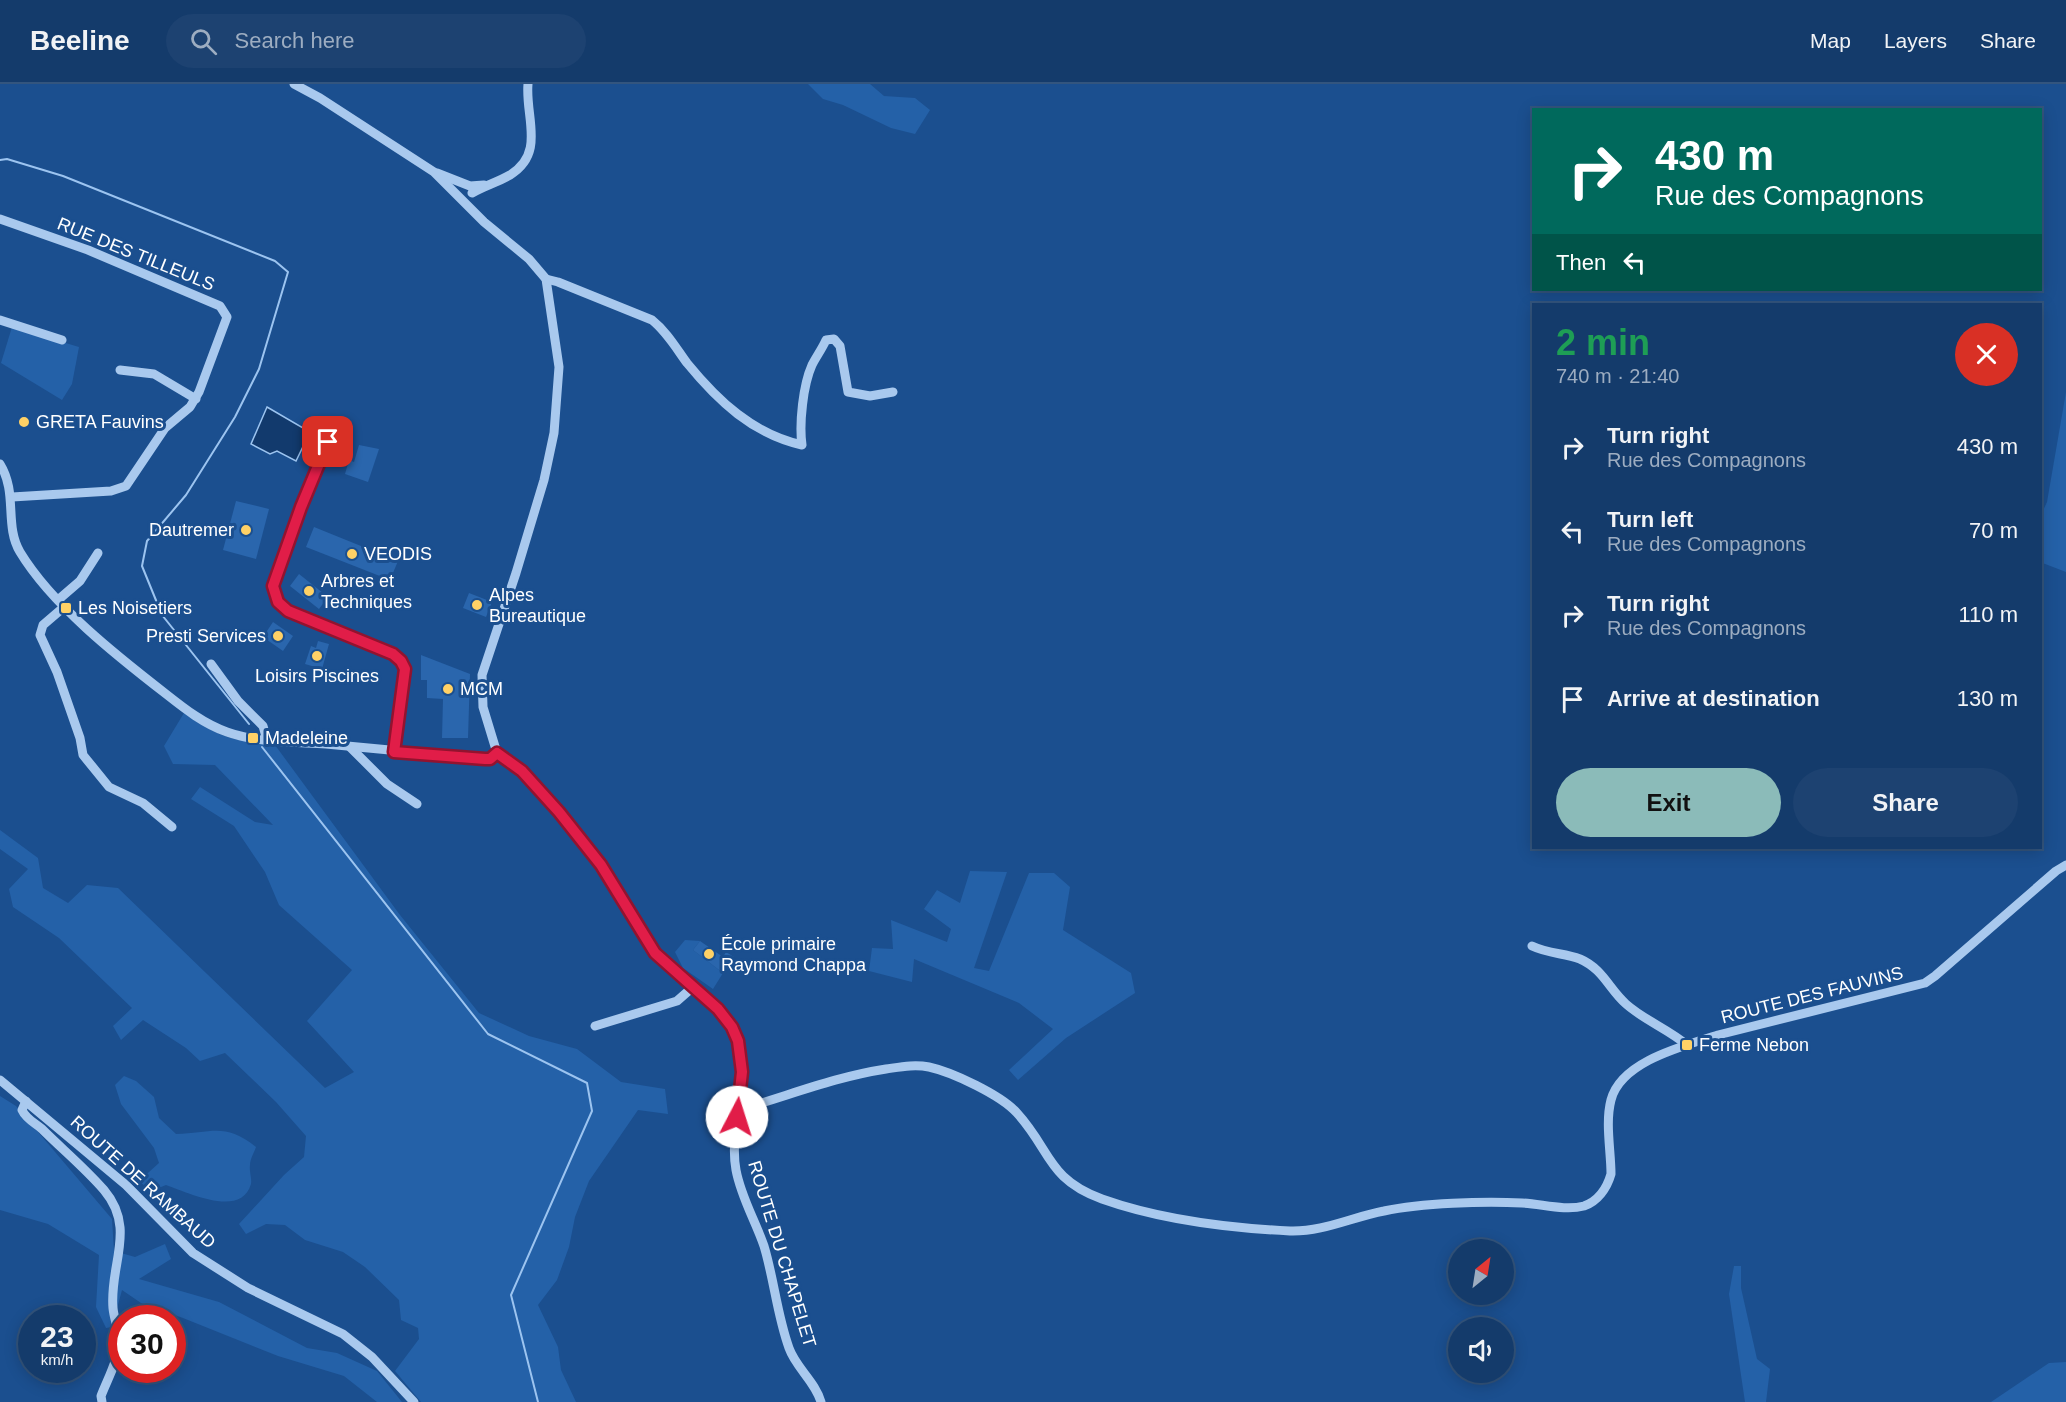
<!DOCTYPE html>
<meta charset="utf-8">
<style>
:root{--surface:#143b6b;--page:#1d4271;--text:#f1f3f6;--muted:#9dadc1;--line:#33557e;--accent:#8bbbb9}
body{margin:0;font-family:Helvetica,sans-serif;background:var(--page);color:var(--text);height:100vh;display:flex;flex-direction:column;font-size:22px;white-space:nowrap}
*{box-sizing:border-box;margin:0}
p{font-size:20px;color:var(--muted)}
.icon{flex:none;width:33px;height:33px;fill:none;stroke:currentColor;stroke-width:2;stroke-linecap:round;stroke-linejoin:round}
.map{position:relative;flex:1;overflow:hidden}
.details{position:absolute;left:1532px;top:219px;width:510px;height:546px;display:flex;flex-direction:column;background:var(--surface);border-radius:0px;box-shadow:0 3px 15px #0003,0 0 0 2px var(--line)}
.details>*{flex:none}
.guide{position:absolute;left:1532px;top:24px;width:510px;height:183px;border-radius:0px;box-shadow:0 3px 15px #0003,0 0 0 2px var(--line);background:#00695c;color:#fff;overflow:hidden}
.needle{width:39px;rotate:30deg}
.tools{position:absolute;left:1448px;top:1155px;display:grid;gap:12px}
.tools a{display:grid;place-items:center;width:66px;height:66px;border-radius:50%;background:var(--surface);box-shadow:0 3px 15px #0003,0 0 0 2px var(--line);font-size:30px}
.speed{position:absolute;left:18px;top:1221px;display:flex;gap:12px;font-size:30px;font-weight:700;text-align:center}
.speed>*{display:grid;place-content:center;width:78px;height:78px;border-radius:50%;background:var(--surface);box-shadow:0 3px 15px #0003,0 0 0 2px var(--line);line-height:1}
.speed small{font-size:15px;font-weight:400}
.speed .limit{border:9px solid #d22;background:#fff;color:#111}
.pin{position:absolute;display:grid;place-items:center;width:51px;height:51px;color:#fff;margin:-26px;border-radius:12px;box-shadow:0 3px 9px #0006}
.me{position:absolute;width:66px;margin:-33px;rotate:5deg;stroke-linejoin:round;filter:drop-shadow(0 0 4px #0008)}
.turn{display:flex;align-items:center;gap:21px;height:126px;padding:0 24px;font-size:27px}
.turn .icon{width:78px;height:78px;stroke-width:2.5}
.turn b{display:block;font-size:42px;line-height:51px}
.then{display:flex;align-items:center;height:57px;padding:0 24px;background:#0003;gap:12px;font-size:22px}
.round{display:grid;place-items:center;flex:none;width:63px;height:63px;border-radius:32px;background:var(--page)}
.head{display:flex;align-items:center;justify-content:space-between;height:102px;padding:0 24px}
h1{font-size:36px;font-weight:600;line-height:45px;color:#1e9e55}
.cta{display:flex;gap:12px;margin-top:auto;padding:12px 24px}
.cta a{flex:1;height:69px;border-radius:36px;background:var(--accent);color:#111;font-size:24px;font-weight:600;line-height:69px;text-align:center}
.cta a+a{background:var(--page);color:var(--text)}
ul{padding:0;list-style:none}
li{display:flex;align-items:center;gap:18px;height:84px;padding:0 24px}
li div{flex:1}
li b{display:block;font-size:22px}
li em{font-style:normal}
header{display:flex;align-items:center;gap:36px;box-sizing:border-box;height:84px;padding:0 30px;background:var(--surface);border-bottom:2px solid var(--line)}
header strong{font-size:28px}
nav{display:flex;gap:33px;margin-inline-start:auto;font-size:21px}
.search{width:420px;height:54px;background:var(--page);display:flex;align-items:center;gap:15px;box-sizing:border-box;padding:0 21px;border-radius:33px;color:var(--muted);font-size:22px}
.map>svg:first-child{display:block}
</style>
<header>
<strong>Beeline</strong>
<div class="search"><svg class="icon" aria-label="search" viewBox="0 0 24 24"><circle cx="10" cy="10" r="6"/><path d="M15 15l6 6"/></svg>Search here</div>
<nav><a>Map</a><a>Layers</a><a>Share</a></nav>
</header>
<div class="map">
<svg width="2066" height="1318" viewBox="0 0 2066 1318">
<rect width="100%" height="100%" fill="#1b4f8f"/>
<g fill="#2461a8">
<polygon points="808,0 870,0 884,12 915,14 930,26 915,50 891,44 843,21 823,15"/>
<polygon points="12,243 79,263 72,300 62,316 1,279"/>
<polygon points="2066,308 2066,488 2040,478 2040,433 2047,418"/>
<path d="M184 629C214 652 237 658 275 661L400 831 479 929 529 952 577 965 621 998 665 1005 668 1030 638 1026 589 1097 575 1133 569 1163 557 1196 538 1221 558 1263 561 1286 576 1318H421L395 1287 419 1255 418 1244 401 1236 399 1216 365 1183 343 1168 305 1156 285 1141 266 1140 246 1150 239 1140 284 1091 304 1073 306 1052 276 1018 225 969 200 977 186 964 143 936 121 956 113 942 132 924 59 854 13 823 9 805 28 785 0 765V746L38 774 43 804 68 819 87 801 118 804 325 1004 354 988 307 937 352 886 279 821 265 788 234 742 191 715 200 703 255 738 273 741 215 681 173 680 164 662Z"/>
<polygon points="970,787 1007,788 974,884 989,887 1029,789 1054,789 1070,803 1063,846 1131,889 1135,909 1066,954 1018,996 1009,986 1053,945 1019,919 914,875 912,898 869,887 872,864 893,865 891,836 947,858 951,845 924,825 937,806 960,819"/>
<polygon points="685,856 700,857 693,866 723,889 713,905 683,884 675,868"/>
<path d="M124 992 136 997 154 1013 159 1034 176 1050C212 1049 225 1038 256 1063 254 1069 250 1075 250 1081 249 1087 252 1095 251 1100 241 1135 187 1108 166 1101L151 1107 139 1097 159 1079 154 1064 121 1020 115 1001Z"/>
<polygon points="0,1012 16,1022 112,1135 114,1167 135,1173 165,1160 171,1175 139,1195 219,1218 307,1264 337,1269 377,1287 402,1318 377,1318 344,1292 278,1272 183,1234 141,1219 122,1206 112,1243 106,1244 96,1223 99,1171 48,1140 0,1126"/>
<polygon points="1734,1182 1741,1182 1741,1204 1757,1275 1770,1285 1766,1318 1745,1318 1729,1210"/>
<polygon points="2066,1278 2066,1318 1991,1318 2049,1279"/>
</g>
<polygon fill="#123a6d" stroke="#9cc4f0" stroke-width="1.5" points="267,323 310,348 296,377 277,367 270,370 251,360"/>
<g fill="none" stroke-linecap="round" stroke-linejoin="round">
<g stroke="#9cc4f0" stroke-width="2">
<polyline points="0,76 7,75 63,92 275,177 288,188 259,285 235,333 186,411 147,457 142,482 162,531 249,640"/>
<polyline points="262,663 488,950 587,999 592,1027 511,1211 538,1318"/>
</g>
</g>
<g fill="#2a66ad">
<polygon points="359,361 379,365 368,398 345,390 349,376 354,378"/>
<polygon points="236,417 269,425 256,475 223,466"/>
<polygon points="314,443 398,477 390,496 306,463"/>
<polygon points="299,490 328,513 319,525 290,502"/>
<polygon points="469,509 492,518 486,533 463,524"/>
<polygon points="273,538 293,552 283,567 263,553"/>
<polygon points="318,557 329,560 322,585 305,580 311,562 316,564"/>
<polygon points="421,571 470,590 468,654 442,654 443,615 427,614 427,596 421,596"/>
<polygon points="700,857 723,873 726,868 734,873 723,889 693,866"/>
</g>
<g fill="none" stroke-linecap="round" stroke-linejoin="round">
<g stroke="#a9c9ee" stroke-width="9">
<polyline points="294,0 320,14 434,88 484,138 529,175 546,195 559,283 554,349 544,396 516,489 482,591 483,623 497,669"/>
<polyline points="437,89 470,102 484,101"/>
<path d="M472 109C484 102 498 98 510 91 546 69 525 33 528 0"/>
<polyline points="0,135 88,166 220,222 227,233 199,308 190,323 165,344 126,402 111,407 12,413"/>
<path d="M546 195 558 198 652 236C667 248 676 264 687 279 718 317 753 350 802 361 799 340 803 301 812 281 816 273 822 265 826 256L834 255 840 262 848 308 870 312 893 308"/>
<polyline points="0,236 62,256"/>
<polyline points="120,286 154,290 196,315"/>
<path d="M328 358C313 395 298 431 285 468 281 478 273 492 274 503 274 514 280 520 288 527L393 570 401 577 404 585 394 667"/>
<path d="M0 380C18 409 4 441 20 468 52 521 117 572 166 610 185 625 204 640 227 648 258 659 294 658 326 660 379 665 432 670 485 675H490L497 669"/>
<polyline points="58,516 80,497 98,469"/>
<polyline points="64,523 43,541 40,551 57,588 80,654 83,671 109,703 143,719 172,743"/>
<polyline points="211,580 238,617 263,642 267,656"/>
<polyline points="350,663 387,700 417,720"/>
<path d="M497 669C534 686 598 775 621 812 633 831 642 853 657 870 682 899 722 917 737 955 753 996 728 1043 736 1086 741 1113 755 1136 764 1162 774 1195 777 1231 789 1264 796 1284 815 1297 821 1318"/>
<path d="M1532 862C1549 870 1564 869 1580 875 1603 885 1609 905 1626 920 1644 936 1668 945 1687 961"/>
<polyline points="595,942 677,917 693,903"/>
<polyline points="0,996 126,1101 193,1169 248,1204 343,1250 372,1273 414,1318"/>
<path d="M26 1017 22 1026C26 1035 35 1039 42 1045 62 1065 85 1084 104 1106 137 1145 109 1181 113 1224 114 1236 120 1248 119 1260 118 1277 107 1296 101 1312L102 1318"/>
<path d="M738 1026C788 1012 834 993 886 985 900 983 914 980 929 983 952 988 1001 1011 1017 1029 1051 1066 1047 1095 1102 1115 1161 1136 1228 1144 1290 1147 1323 1148 1352 1133 1384 1127 1422 1119 1483 1117 1522 1119 1542 1120 1565 1127 1584 1122 1598 1117 1607 1104 1611 1090 1611 1067 1605 1039 1611 1016 1621 977 1684 962 1718 951L1925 899 1935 892 2056 787 2066 781"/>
</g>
</g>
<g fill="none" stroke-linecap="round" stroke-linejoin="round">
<g stroke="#92132f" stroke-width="15">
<polyline id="route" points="328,358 301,423 273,502 278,518 288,527 393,570 401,577 405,585 394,668 485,675 490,675 497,669 522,687 559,728 601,781 655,869 718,925 732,943 738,957 742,988 737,1033"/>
</g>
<use href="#route" stroke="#e11d48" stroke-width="10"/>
</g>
<g fill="#ffd166" stroke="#1b4f8f" stroke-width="2">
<circle cx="24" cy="338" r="6"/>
<circle cx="246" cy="446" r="6"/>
<circle cx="352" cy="470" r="6"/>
<circle cx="309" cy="507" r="6"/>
<circle cx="477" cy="521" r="6"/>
<rect x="60" y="518" width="12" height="12" rx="3"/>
<circle cx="278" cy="552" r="6"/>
<circle cx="317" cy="572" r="6"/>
<circle cx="448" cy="605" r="6"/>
<rect x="247" y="648" width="12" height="12" rx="3"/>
<circle cx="709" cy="870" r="6"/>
<rect x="1681" y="955" width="12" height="12" rx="3"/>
</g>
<g text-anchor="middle" stroke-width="6" stroke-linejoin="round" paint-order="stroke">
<g font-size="18" fill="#fff" stroke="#1b4f8f">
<text transform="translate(136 170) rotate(22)" y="6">RUE DES TILLEULS</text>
<text transform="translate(1812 911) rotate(-14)" y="6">ROUTE DES FAUVINS</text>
<text transform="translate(143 1098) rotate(42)" y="6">ROUTE DE RAMBAUD</text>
<text transform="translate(782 1170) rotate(73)" y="6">ROUTE DU CHAPELET</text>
</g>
<g font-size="18" fill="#fff" stroke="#1b4f8f" text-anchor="start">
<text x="36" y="344">GRETA Fauvins</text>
<text x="234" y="452" text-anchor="end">Dautremer</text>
<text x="364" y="476">VEODIS</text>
<text x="321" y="503">Arbres et<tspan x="321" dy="21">Techniques</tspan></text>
<text x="489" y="517">Alpes<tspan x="489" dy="21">Bureautique</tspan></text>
<text x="78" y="530">Les Noisetiers</text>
<text x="266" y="558" text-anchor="end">Presti Services</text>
<text x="317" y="598" text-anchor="middle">Loisirs Piscines</text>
<text x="460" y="611">MCM</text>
<text x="265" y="660">Madeleine</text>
<text x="721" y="866">École primaire<tspan x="721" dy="21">Raymond Chappa</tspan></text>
<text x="1699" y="967">Ferme Nebon</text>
</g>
</g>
</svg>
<div class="tools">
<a><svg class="needle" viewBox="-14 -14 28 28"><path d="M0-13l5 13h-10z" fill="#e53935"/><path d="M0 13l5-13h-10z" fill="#9dadc1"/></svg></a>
<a><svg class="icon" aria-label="sound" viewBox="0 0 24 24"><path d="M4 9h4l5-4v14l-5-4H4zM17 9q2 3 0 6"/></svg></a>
</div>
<div class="speed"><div>23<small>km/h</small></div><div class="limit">30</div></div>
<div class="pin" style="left:328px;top:358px;background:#d93025"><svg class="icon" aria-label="arrive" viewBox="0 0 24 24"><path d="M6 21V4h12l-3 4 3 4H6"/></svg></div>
<svg class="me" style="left:737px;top:1033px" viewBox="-20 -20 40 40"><circle r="19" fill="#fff"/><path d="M0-13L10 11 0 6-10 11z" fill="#e11d48"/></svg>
<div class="guide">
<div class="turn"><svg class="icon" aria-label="right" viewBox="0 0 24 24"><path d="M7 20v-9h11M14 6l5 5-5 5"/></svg><div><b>430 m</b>Rue des Compagnons</div></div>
<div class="then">Then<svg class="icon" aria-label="left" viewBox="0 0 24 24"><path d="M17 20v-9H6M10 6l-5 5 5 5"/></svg></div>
</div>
<section class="details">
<div class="head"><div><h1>2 min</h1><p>740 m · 21:40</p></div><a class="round" style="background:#d93025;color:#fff"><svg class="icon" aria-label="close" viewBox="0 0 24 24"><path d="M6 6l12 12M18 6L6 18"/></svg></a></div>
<ul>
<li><svg class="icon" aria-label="right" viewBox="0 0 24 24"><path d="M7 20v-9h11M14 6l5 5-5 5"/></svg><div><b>Turn right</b><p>Rue des Compagnons</p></div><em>430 m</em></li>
<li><svg class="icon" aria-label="left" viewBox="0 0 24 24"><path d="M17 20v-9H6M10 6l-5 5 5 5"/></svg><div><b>Turn left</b><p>Rue des Compagnons</p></div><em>70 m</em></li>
<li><svg class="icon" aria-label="right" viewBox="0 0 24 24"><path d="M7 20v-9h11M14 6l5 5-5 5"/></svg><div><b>Turn right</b><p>Rue des Compagnons</p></div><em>110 m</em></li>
<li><svg class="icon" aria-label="arrive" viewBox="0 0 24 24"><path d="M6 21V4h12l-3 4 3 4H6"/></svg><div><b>Arrive at destination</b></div><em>130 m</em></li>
</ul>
<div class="cta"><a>Exit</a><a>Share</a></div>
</section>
</div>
